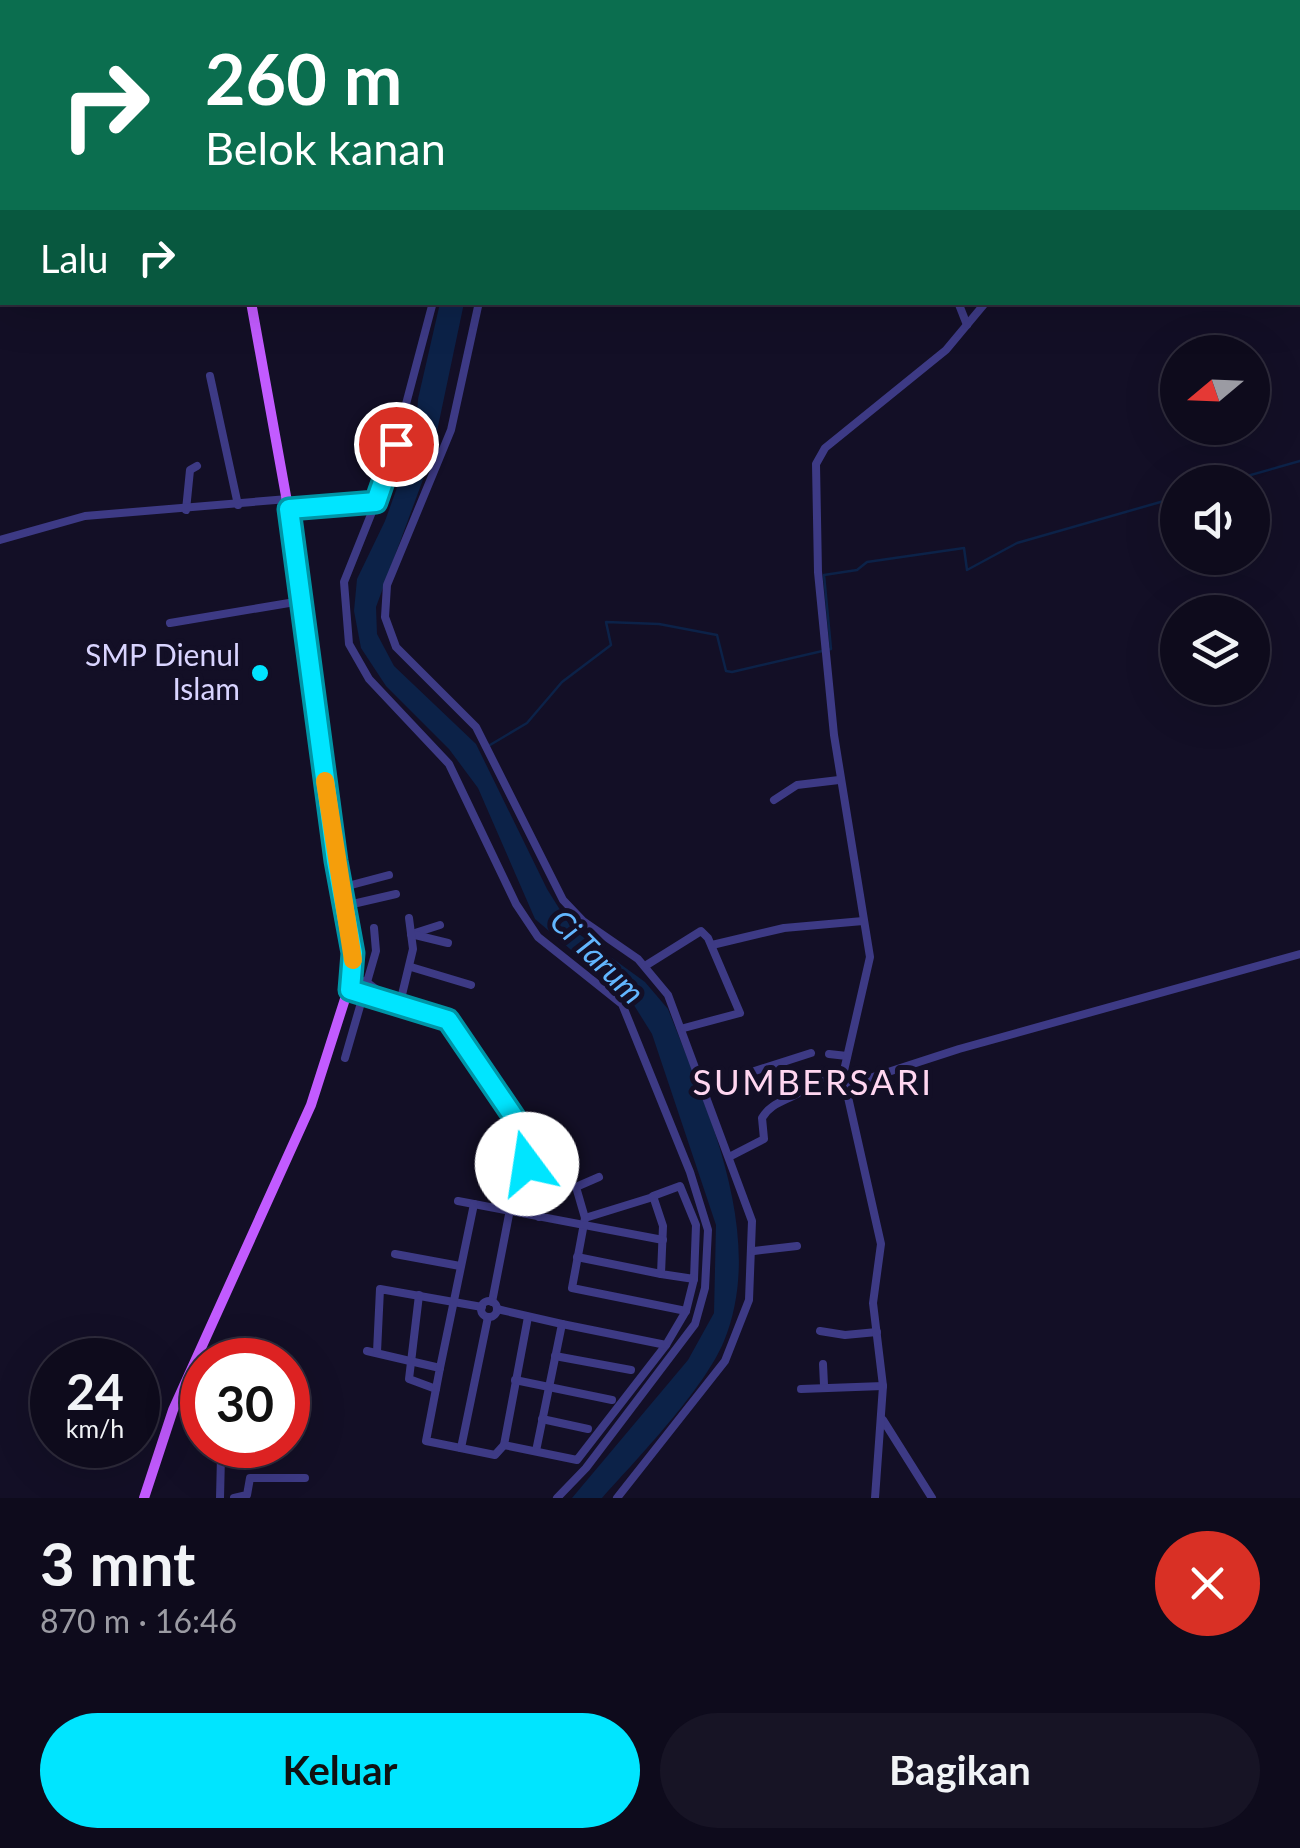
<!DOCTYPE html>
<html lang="id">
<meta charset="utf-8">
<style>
:root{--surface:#0e0b1c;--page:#171425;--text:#f1f3f6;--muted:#9b9ba3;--line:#2e2b3b;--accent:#00e5ff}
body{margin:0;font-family:Lato,sans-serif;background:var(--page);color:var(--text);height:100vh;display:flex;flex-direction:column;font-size:38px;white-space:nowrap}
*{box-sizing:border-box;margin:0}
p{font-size:32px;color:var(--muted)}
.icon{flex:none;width:55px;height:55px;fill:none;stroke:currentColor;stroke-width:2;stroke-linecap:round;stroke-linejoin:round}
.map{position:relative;height:1498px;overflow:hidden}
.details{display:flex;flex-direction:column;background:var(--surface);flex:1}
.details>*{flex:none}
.top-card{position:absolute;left:0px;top:0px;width:1300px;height:305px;box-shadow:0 10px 40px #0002,0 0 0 2px var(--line);background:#0b6e4f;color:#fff;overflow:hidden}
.needle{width:65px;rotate:251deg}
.tools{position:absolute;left:1160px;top:335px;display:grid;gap:20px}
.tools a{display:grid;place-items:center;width:110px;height:110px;border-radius:50%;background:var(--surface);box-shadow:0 10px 40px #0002,0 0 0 2px var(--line);font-size:50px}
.speed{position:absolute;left:30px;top:1338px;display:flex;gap:20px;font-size:50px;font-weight:700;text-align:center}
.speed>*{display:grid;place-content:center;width:130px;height:130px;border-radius:50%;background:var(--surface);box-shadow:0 10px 40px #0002,0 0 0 2px var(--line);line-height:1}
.speed small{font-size:25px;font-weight:400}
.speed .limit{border:15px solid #d22;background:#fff;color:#111}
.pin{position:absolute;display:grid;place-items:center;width:85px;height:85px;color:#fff;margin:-42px;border:5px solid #fff;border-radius:50%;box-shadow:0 2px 10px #0007}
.me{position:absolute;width:110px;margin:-55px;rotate:346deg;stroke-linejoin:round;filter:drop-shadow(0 0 8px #0008)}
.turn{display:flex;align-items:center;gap:35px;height:210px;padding:0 40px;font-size:45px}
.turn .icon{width:130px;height:130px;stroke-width:2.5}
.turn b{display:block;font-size:70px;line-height:85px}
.then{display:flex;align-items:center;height:95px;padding:0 40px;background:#0003;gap:20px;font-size:38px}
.round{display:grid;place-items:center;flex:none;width:105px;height:105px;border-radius:52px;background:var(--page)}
.head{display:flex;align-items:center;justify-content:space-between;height:170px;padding:0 40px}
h1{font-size:60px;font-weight:700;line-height:75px}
.button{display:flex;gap:20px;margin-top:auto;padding:20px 40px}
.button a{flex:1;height:115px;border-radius:60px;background:var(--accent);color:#111;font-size:40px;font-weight:700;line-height:115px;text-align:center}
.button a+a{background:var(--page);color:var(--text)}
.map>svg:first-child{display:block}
</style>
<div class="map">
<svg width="1300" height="1498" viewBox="0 0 1300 1498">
<rect width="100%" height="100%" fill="#130f26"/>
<path fill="#0c2248" d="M440 303H464L432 455 376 607 377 634 394 666 476 744 547 889 572 929 645 982 668 1009C707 1109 767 1236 724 1341 705 1388 637 1459 602 1498H572L688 1360 714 1313 716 1225 652 1034 632 1002 535 919 478 788 449 749 386 686 361 648 354 611 357 579 385 521 416 435 418 399Z"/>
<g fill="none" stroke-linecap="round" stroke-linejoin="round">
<g stroke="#0c2248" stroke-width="2.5">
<polyline points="1226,482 1300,461"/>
<polyline points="490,745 527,723 562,682 611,645 606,622 659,624 717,635 726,671 732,672 831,649 824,575 857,570 867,562 964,548 967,570 1017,543 1178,497"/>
</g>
<g stroke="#3d3a85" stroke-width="8">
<polyline points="93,0 94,2"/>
<polyline points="1047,0 1048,2"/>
<polyline points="1184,0 1185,2"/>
<polyline points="1264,0 1266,2"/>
<polyline points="617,2 618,0"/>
<polyline points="668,2 669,0"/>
<polyline points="1298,24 1300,21"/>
<polyline points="433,302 388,472 344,582 349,644 369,679 449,764 516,904 538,937 622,1004 690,1172 708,1230 705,1288 695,1324 586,1468 557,1498"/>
<polyline points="479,302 451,430 387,585 385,617 396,647 476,727 563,900 583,921 638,959 668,995 752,1221 749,1300 725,1361 617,1498"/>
<polyline points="958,302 967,325"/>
<polyline points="210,376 238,505"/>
<polyline points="289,509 376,502"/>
<polyline points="186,510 190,470 197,466"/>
<polyline points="0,540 85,516 288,499"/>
<polyline points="170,623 301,601"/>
<polyline points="774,800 797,785 839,780"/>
<polyline points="340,888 389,875"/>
<polyline points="344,906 396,894"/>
<polyline points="415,933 440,925"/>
<polyline points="411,934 448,943"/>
<polyline points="712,945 784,928 863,921"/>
<polyline points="645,966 701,931 708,938 740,1013 684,1028"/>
<polyline points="411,967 471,985"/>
<polyline points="350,990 392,1001 365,981"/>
<polyline points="392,1001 451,1022 521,1132 520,1158 492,1302"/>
<polyline points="400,1003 413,949 409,918"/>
<polyline points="829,1054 847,1056"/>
<polyline points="345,1058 376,951 374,928"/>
<polyline points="736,1077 811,1053"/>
<polyline points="845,1086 959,1049 1300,954"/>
<path d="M731 1156 764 1139 762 1118C774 1097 800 1101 810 1080L843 1075"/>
<polyline points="520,1158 529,1169 539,1217"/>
<polygon points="680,1186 696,1225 694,1279 661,1274 663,1226 653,1196"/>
<polyline points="653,1197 585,1218 572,1288 686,1311"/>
<polyline points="458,1201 663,1240"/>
<polyline points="585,1218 576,1187 599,1177"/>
<polyline points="754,1251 797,1246"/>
<polyline points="395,1254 460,1266"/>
<polyline points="577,1257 661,1274"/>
<polyline points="419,1295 409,1379 436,1389"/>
<circle cx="489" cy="1309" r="8"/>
<polyline points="497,1309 562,1324 536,1451"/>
<polyline points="528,1317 504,1445 577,1460 666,1345"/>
<polyline points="562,1324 666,1345 686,1311 694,1279"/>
<polyline points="820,1331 845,1335 877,1332"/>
<polyline points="367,1351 440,1368 426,1441 495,1455 504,1445"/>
<polyline points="377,1352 380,1289 482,1307"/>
<polyline points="555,1356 631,1370"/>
<polyline points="823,1364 824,1385"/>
<polyline points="440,1368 474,1204"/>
<polyline points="515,1380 612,1400"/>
<polyline points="801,1389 883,1386"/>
<polyline points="542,1419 588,1429"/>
<polyline points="883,1420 932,1498"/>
<polyline points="461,1448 488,1317"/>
<polyline points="220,1498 221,1456"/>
<polyline points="234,1498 247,1495 250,1478 305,1478"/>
<polyline points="875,1498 883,1386 873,1303 881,1244 843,1075 870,957 834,735 818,572 816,464 825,448 946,350 986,302"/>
</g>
<g stroke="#c25bff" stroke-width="10">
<polyline points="531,2 535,0"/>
<polyline points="144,1498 173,1410 311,1105 353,974 297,557 251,302"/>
</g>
</g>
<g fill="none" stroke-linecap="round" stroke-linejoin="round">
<g stroke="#0095a6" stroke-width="25">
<polyline id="route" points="396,444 376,502 289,509 336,861 353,953 350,990 448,1020 518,1123 520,1158 527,1164"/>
</g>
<use href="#route" stroke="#00e5ff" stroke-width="18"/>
<polyline stroke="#f59e0b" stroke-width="18" points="325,781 353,960"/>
</g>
<circle fill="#00e5ff" stroke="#130f26" stroke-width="4" cx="260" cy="673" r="10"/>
<g text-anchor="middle" stroke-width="10" stroke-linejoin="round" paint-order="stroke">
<g font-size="30" fill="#d9d4ff" stroke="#130f26" text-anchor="end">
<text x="240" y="666">SMP Dienul<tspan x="240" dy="34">Islam</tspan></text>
</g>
<g font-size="32" font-style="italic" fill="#62b6ff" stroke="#130f26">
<text transform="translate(597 957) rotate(45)" y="11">Ci Tarum</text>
</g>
<g font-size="35" letter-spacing="2.5" fill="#ffd6f0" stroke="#130f26">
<text x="813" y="1095">SUMBERSARI</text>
</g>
</g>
</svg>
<div class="tools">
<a><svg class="needle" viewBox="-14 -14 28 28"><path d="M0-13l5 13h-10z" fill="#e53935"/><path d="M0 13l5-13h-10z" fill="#9b9ba3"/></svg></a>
<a><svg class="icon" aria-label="sound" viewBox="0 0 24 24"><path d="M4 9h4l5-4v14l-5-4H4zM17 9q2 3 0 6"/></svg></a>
<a><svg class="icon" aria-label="layers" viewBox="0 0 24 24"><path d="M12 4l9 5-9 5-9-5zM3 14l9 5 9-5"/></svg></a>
</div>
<div class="speed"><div>24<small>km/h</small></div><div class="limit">30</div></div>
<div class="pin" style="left:396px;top:444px;background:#d93025"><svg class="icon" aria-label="arrive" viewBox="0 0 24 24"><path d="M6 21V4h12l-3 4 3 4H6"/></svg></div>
<svg class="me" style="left:527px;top:1164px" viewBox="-20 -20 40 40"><circle r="19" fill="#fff"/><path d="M0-13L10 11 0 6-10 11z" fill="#00e5ff"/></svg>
<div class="top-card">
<div class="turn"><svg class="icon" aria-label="right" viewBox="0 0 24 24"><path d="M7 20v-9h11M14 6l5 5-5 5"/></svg><div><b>260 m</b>Belok kanan</div></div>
<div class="then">Lalu<svg class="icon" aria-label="right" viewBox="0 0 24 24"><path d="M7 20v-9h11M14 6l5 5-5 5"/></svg></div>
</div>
</div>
<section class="details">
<div class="head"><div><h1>3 mnt</h1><p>870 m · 16:46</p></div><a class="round" style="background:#d93025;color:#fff"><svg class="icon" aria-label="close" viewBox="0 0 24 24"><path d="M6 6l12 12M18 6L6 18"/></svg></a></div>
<div class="button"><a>Keluar</a><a>Bagikan</a></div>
</section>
